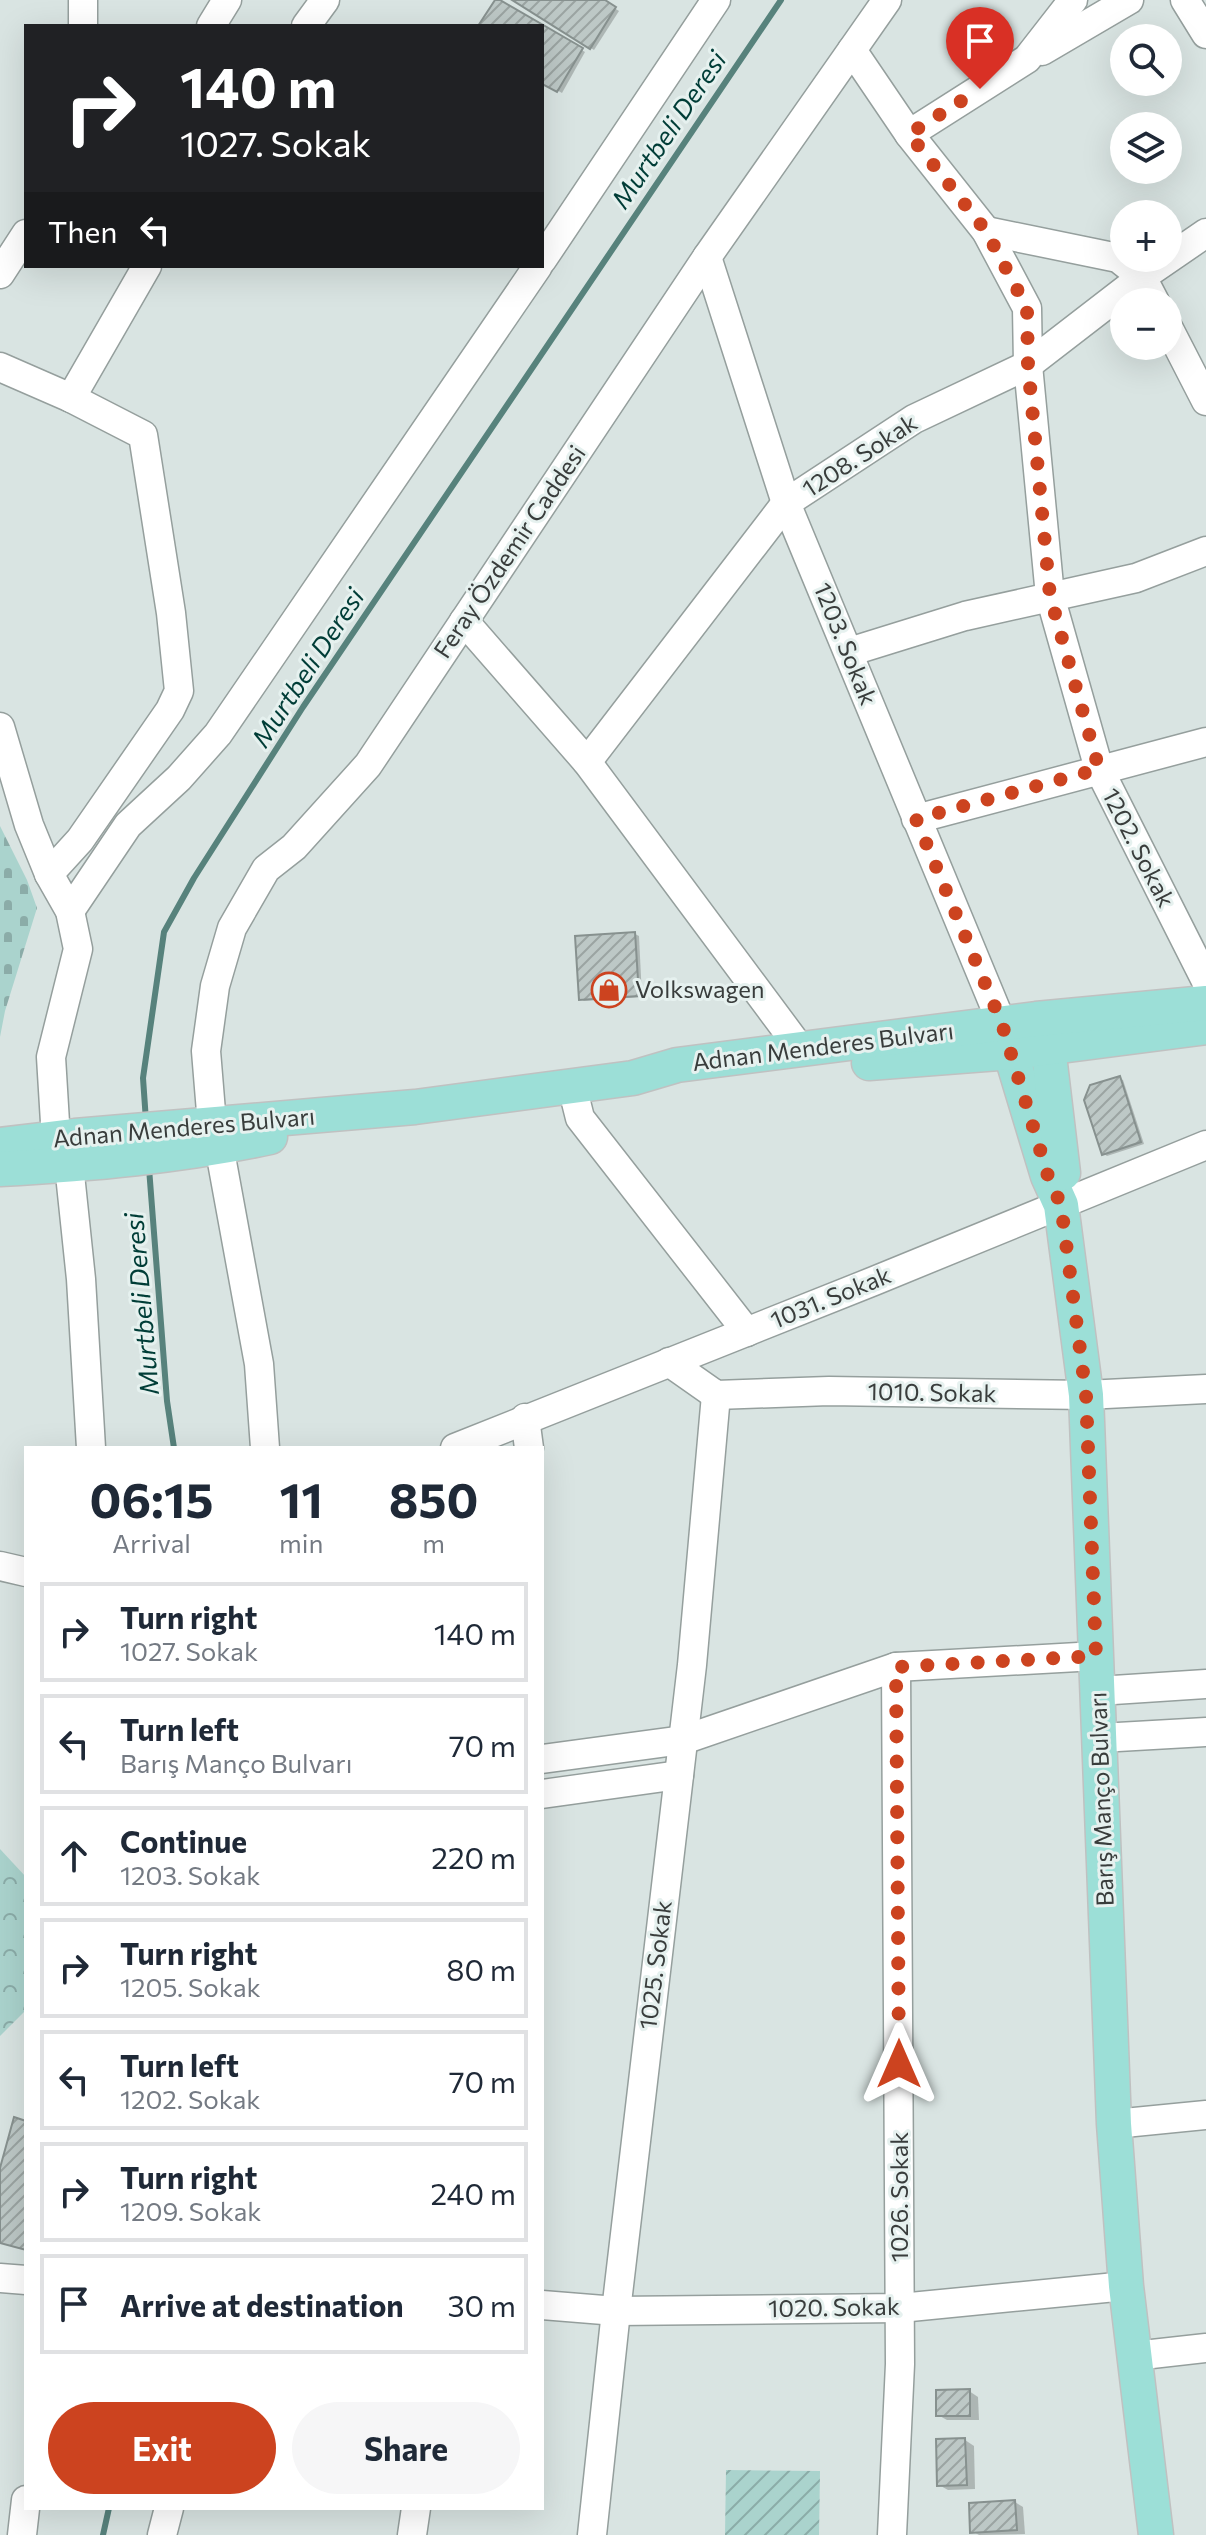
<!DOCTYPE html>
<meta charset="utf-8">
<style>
:root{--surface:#fff;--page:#f6f6f7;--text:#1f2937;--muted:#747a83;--line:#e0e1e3;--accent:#cc431f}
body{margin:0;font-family:Commissioner,sans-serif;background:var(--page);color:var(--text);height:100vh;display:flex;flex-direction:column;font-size:30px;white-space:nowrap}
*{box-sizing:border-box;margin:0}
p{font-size:26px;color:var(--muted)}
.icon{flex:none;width:44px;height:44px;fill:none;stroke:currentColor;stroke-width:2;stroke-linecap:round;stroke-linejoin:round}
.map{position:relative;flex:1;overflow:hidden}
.sheet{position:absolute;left:24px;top:1446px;width:520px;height:1064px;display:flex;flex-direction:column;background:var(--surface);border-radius:0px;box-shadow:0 8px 32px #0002}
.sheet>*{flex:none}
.guide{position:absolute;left:24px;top:24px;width:520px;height:244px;border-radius:0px;box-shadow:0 8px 32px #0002;background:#202124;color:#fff;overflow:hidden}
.fabs{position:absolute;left:1110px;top:24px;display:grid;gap:16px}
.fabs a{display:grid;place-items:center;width:72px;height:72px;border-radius:50%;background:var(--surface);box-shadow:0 8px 32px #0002;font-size:40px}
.pin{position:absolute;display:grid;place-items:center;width:68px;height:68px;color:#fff;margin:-82px -34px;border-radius:50% 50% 50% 0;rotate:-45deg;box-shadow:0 0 8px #0007}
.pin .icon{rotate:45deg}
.me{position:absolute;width:88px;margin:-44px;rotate:0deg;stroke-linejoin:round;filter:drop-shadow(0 0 6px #0008)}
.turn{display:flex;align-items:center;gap:28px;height:168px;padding:0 24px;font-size:36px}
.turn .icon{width:104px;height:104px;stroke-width:2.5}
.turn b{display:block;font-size:56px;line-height:68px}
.then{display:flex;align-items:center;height:76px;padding:0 24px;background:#0003;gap:16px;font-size:30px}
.eta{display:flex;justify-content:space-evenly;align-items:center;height:136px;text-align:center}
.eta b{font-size:48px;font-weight:700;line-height:56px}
.primary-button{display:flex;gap:16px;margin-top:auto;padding:16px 24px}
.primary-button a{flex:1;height:92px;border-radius:48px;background:var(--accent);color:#fff;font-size:32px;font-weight:700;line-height:92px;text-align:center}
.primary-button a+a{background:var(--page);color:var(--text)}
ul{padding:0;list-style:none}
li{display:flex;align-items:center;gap:24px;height:100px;margin:0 16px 12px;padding:0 8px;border:4px solid var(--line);border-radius:0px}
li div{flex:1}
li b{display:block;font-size:30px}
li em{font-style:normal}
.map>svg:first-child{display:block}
</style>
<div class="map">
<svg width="1206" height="2535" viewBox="0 0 1206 2535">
<defs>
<pattern id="forest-crowns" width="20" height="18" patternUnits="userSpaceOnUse" patternTransform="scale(2)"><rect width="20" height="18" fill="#aad3cd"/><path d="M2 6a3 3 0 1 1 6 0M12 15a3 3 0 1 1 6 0" fill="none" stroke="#8baca8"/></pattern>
<pattern id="cemetery-stones" width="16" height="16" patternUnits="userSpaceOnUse" patternTransform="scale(2)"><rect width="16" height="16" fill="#aad3cd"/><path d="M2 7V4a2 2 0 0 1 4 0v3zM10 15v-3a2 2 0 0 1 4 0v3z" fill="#8baca8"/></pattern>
<pattern id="garden-furrows" width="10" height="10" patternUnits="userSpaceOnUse" patternTransform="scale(2)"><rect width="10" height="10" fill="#aad3cd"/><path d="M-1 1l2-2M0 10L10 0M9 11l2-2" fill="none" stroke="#8baca8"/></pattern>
<pattern id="building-hatch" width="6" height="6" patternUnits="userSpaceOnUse" patternTransform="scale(2)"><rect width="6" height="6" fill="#bdc8c6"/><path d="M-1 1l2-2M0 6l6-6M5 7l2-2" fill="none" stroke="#9ba4a2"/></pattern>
</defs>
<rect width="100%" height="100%" fill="#d9e4e2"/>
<polygon fill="url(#forest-crowns)" points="0,1849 26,1877 26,2010 0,2036"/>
<polygon fill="url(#cemetery-stones)" points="0,826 27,880 37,908 5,1011 0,1037"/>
<polygon fill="url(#garden-furrows)" points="726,2470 820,2471 819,2535 725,2535"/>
<g fill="#0003">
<polygon points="516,0 601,0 619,11 594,50"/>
<polygon points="542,27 585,52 562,93 542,81"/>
<polygon points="635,934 639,936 642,997 584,1001 581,999"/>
<polygon points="1119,1078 1123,1080 1144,1144 1107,1156 1104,1154"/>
<polygon points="969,2391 978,2397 979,2420 947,2420 938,2415"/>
<polygon points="965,2440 974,2446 975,2489 948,2490 939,2485"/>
<polygon points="1015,2502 1023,2507 1025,2534 979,2535 972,2531"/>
</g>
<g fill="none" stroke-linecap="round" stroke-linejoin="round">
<g stroke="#57827c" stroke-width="6">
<polyline points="146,1121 143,1078 164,932 194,878 303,707 781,0"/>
<polyline points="149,1168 167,1401 174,1448"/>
<polyline points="103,2535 109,2508"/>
</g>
</g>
<g fill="url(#building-hatch)" stroke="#87918f" stroke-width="2">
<polygon points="495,0 500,0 583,48 557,92 542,84 542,26 478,26"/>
<polygon points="512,0 605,0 616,7 590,49"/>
<polygon points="635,932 639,996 579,1000 575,936"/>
<polygon points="1120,1076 1141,1142 1102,1155 1084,1100 1090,1085"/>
<polygon points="14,2117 26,2121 26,2250 0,2243 0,2168"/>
<polygon points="970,2389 970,2416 936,2416 936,2390"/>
<polygon points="965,2438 967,2485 937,2486 936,2439"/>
<polygon points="1015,2500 1017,2530 970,2533 969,2503"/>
</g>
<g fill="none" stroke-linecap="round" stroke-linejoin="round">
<g stroke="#959f9d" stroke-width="31">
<g id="minor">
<polyline points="83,0 83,26"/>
<polyline points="1185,0 1206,34"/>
<polyline points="211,26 227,0"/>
<polyline points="306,26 325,0"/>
<polyline points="852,50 909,134 986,231 1027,308 1028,365 1050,596 1099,769 1206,981"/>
<polyline points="1042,51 1129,0"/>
<polyline points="909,134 1027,59 1073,0"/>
<polyline points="986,231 1118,258 1142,277 1155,302"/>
<polyline points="707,257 786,503 1002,1024"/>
<polyline points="542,260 716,0"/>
<polyline points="0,274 26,234"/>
<polyline points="1168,327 1206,401"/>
<polyline points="0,367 71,398 143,435 171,613 179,691 170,710 80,840 49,874"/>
<polyline points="71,398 147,266"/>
<polyline points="464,621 587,762 802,1051"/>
<polyline points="849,652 965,616 1136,578 1206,551"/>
<polyline points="0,727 29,825 49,874 70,911 78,949 51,1057 56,1139 69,1165 81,1279 91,1448"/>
<polyline points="587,762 786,503 914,419 1028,365 1142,277 1206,233"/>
<polyline points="916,819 1206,742"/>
<polyline points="70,911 128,825 179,778 218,734 538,266"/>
<polyline points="572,1086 580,1118 747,1332"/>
<polyline points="669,1362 716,1395 829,1391 1086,1395 1206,1389"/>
<polyline points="525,1418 529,1448"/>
<polyline points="265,1448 259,1364 222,1162 212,1124 206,1051 215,986 232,928 266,869 294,847 368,765 707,257 887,0"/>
<polyline points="455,1448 874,1281 1206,1145"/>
<polyline points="0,1566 26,1572"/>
<polyline points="1098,1691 1206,1684"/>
<polyline points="1100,1738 1206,1732"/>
<polyline points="542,1759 683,1740 896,1667 1096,1656"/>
<polyline points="542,1794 679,1775"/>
<polyline points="1114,2124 1206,2115"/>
<polyline points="0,2278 26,2280"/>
<polyline points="542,2305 616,2311 900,2308 1126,2286"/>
<polyline points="1134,2356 1206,2348"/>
<polyline points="22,2535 26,2500"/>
<polyline points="162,2535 169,2508"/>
<polyline points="412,2535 416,2508"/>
<polyline points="592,2535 616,2311 692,1665 716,1395"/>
<polyline points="892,2535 900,2364 896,1667"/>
</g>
</g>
<g stroke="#c0c1c1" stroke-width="37">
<g id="major">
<polyline points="1002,1024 1048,1176 1061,1205 1086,1395 1114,2124 1126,2286 1156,2535"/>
<polyline points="1040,1028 1048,1047 1063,1173"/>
<polyline points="869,1063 1012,1052 1206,1027"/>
<polyline points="0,1145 75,1136 415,1107 633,1078 677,1065 1036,1019 1206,1003"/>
<path d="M0 1169C91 1164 181 1156 270 1137"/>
</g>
</g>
<use href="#minor" stroke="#fff" stroke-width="28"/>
<use href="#major" stroke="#9cdfd7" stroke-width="34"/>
</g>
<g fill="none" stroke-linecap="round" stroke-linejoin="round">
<polyline stroke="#cc431f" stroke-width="14" stroke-dasharray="0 25.2" points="899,2064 896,1667 1096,1656 1086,1395 1061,1205 1048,1176 1002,1024 916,819 1099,769 1050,596 1028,365 1027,308 986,231 909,134 980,89"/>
</g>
<defs>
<g id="shop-ring" transform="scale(1.8)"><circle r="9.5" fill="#e6f1ef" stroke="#cc431f" stroke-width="1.5"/><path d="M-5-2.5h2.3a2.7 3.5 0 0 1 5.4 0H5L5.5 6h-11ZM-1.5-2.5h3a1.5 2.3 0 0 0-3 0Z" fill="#cc431f"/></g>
</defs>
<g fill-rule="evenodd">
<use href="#shop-ring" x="609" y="990"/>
</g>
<g text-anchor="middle" stroke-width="6" stroke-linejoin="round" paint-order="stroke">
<g font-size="24" fill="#393d3c" stroke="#e6f1ef">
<text transform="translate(860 456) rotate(-33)" y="8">1208. Sokak</text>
<text transform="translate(510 552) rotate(-56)" y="8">Feray Özdemir Caddesi</text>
<text transform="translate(845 644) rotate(68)" y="8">1203. Sokak</text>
<text transform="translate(1138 848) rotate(63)" y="8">1202. Sokak</text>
<text transform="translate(823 1047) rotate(-7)" y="8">Adnan Menderes Bulvarı</text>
<text transform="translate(184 1128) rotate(-5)" y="8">Adnan Menderes Bulvarı</text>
<text transform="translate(831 1298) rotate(-22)" y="8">1031. Sokak</text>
<text transform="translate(932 1393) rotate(1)" y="8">1010. Sokak</text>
<text transform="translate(1102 1799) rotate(-92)" y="8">Barış Manço Bulvarı</text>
<text transform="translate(656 1965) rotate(-83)" y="8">1025. Sokak</text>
<text transform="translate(900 2197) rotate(-90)" y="8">1026. Sokak</text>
<text transform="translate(834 2308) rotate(-1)" y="8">1020. Sokak</text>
</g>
<g font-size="24" fill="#393d3c" stroke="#e6f1ef" text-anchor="start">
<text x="635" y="998">Volkswagen</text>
</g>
<g font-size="26" font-style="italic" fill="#003d37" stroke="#e6f1ef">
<text transform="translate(669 130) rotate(-56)" y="9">Murtbeli Deresi</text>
<text transform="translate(308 668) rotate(-57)" y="9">Murtbeli Deresi</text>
<text transform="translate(142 1304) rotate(-95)" y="9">Murtbeli Deresi</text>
</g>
</g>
</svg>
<div class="fabs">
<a><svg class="icon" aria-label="search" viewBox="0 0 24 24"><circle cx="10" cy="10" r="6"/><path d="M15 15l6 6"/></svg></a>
<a><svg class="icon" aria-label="layers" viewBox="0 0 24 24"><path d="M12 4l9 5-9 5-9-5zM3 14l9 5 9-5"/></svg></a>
<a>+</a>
<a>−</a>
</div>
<div class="pin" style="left:980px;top:89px;background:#d93025"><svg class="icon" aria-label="arrive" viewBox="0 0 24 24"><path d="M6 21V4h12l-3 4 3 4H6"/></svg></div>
<svg class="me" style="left:899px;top:2064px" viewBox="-20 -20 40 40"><path d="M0-17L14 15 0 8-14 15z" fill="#cc431f" stroke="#fff" stroke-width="4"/></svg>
<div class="guide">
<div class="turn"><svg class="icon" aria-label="right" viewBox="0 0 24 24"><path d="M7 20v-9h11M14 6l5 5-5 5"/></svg><div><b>140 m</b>1027. Sokak</div></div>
<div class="then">Then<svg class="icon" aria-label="left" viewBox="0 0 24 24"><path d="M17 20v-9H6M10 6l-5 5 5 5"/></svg></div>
</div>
<section class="sheet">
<div class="eta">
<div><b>06:15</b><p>Arrival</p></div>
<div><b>11</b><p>min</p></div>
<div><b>850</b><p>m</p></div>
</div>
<ul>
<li><svg class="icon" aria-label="right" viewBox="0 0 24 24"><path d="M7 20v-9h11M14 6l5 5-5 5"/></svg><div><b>Turn right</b><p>1027. Sokak</p></div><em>140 m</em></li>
<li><svg class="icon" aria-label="left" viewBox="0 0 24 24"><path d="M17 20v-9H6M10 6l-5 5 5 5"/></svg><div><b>Turn left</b><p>Barış Manço Bulvarı</p></div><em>70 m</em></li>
<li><svg class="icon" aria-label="ahead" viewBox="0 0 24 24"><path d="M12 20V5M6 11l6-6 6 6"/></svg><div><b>Continue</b><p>1203. Sokak</p></div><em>220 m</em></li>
<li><svg class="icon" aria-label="right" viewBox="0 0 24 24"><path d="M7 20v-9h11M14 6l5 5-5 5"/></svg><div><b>Turn right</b><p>1205. Sokak</p></div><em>80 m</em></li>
<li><svg class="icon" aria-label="left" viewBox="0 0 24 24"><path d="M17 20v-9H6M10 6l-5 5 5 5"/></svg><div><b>Turn left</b><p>1202. Sokak</p></div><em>70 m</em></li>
<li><svg class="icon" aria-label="right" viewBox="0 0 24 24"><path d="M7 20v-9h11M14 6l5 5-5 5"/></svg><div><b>Turn right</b><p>1209. Sokak</p></div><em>240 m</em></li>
<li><svg class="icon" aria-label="arrive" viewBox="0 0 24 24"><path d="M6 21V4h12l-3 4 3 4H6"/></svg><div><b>Arrive at destination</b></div><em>30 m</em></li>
</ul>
<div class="primary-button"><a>Exit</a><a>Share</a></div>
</section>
</div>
